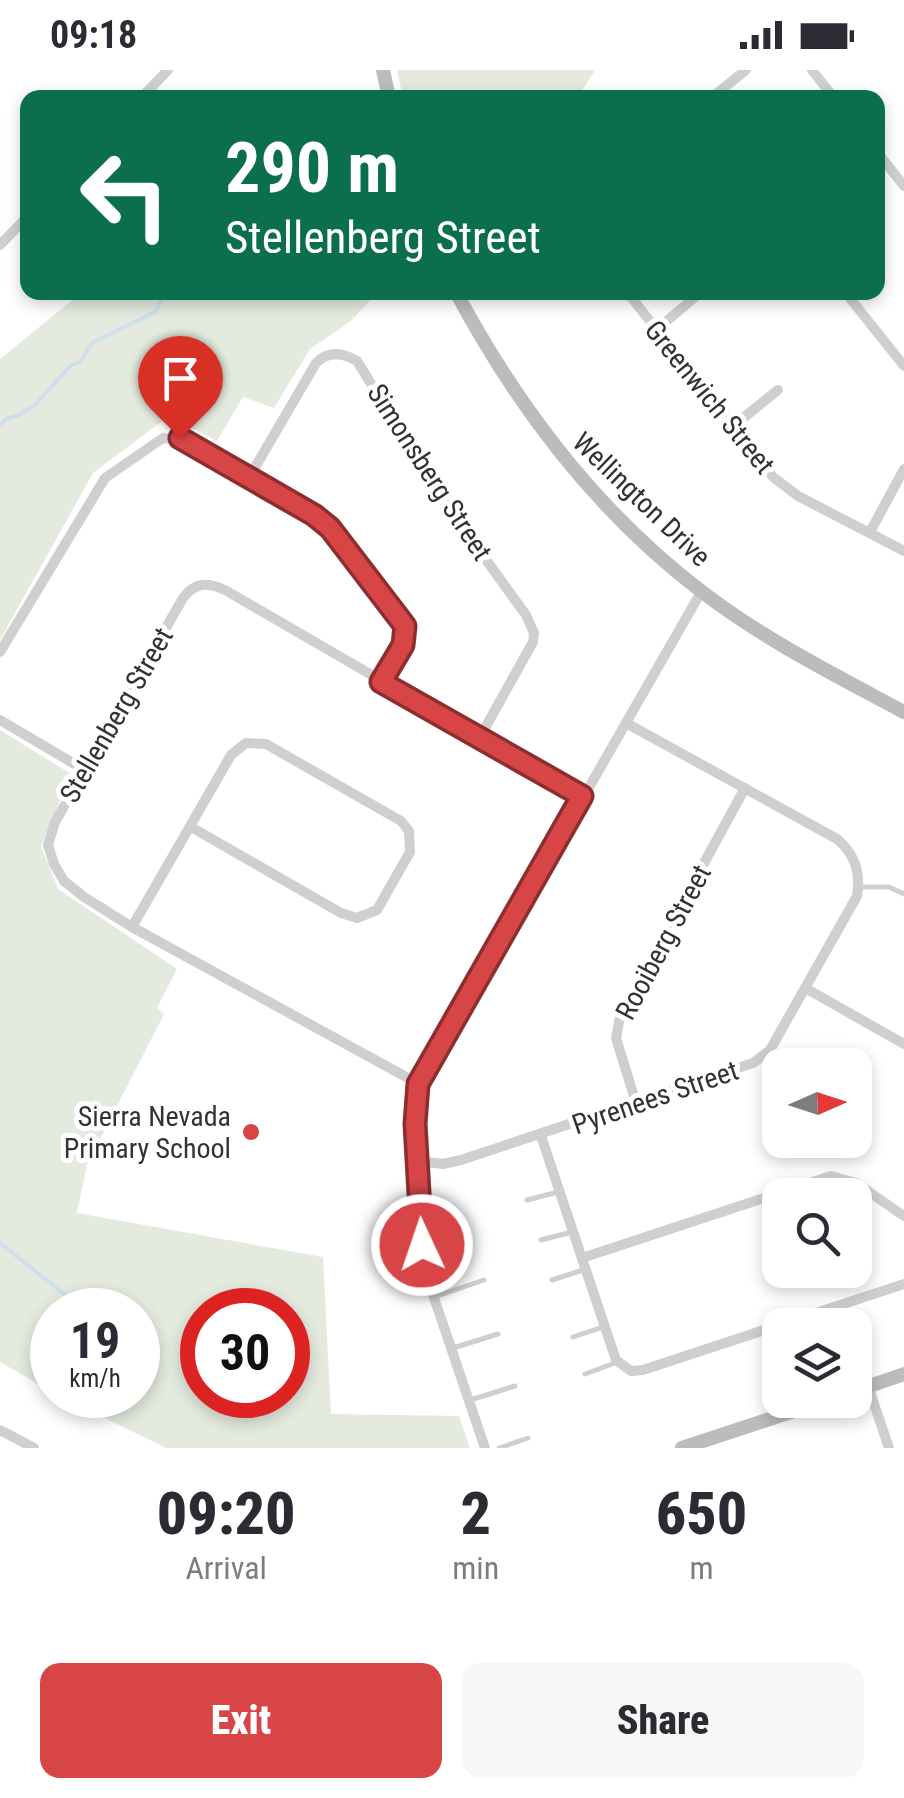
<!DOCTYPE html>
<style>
:root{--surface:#fff;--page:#f7f7f7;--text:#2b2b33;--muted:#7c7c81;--accent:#d74547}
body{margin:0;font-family:"Roboto Condensed",sans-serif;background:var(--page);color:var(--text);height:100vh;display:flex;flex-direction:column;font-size:38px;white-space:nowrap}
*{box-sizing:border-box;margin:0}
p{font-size:32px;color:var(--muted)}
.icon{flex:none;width:55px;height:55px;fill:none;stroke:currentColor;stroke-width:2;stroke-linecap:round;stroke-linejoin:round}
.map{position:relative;height:1378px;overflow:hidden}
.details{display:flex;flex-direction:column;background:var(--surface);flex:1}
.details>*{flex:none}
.guide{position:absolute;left:20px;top:20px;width:865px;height:210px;border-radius:20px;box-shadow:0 5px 15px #0003;background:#0b6e4f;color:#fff;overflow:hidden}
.needle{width:65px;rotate:87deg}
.fabs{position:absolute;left:762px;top:978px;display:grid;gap:20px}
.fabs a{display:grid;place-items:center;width:110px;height:110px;border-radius:20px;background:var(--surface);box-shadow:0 5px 15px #0003;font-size:50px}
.speed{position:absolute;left:30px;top:1218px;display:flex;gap:20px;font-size:50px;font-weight:700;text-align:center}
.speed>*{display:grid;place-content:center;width:130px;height:130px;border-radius:50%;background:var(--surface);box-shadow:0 5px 15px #0003;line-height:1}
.speed small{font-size:25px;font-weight:400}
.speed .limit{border:15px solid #d22;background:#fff;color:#111}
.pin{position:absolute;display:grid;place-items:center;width:85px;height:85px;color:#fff;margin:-102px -42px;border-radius:50% 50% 50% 0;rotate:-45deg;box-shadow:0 0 10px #0007}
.pin .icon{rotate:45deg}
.me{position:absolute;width:110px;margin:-55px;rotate:357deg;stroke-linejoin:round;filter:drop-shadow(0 0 8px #0008)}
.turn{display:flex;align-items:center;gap:35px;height:210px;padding:0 40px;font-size:45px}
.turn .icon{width:130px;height:130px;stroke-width:2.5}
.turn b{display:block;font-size:70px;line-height:85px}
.eta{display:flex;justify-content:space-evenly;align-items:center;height:170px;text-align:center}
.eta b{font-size:60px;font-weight:800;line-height:70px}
.cta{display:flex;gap:20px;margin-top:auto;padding:20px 40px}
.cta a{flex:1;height:115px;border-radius:20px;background:var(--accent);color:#fff;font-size:40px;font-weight:800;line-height:115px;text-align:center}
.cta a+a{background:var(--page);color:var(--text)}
.status{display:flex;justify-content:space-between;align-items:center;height:70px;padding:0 50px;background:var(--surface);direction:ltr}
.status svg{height:28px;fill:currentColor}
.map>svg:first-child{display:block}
</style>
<div class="status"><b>09:18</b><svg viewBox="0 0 49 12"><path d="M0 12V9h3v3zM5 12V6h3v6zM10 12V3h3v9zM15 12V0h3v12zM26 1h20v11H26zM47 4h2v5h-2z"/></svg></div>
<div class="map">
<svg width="904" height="1378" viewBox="0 0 904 1378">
<rect width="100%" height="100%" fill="#fff"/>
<g fill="#e4eade" fill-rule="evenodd">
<polygon points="397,0 595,0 578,27 403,28"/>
<polygon points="81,223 377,223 351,251 310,279 274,338 243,327 217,371 169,346 93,403 0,570 0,289"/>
<path d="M0 660 71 704 41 776 58 819 177 899 157 938 164 944 87 1095 77 1143 323 1187 331 1344 459 1346 470 1378H166L58 1325H138V1240H52V1322L0 1292ZM202 1240H288V1325H202Z"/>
</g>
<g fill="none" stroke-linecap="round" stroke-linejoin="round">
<g stroke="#cfdeeb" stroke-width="4">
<polyline points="0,355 6,349 19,345 36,334 70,296 80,292 92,273 155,242 162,229 171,222"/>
<polyline points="0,1173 84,1240"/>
</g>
<g stroke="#cfcfcf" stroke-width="5">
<polyline points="859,817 889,817 904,824"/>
<polyline points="527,1130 558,1122"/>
<polyline points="424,1169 465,1160"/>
<polyline points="541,1170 572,1162"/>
<polyline points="552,1210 586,1199"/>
<polyline points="434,1227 484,1210"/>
<polyline points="573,1267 603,1257"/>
<polyline points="453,1278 498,1264"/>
<polyline points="585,1304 615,1293"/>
<polyline points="470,1330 515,1316"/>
<polyline points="499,1378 528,1368"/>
</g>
<g stroke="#cfcfcf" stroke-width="10">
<polyline points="812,0 834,28"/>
<polyline points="141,28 168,0"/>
<polyline points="711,28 746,0"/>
<polyline points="878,83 904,116"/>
<polyline points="0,175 28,146"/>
<polyline points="627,222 773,407 798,426 904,481"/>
<polyline points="845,222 904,296"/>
<polyline points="656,260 701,222"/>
<polyline points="732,357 778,320"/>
<path d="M250 406 316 293C328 281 342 282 357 291L445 433 526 545 534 563 533 572 480 667"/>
<polyline points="870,462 904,399"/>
<polyline points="0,582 105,408 163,368 190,372 315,445 330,458 405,556 403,575 381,611"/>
<polyline points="0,650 83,699"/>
<polyline points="132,857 231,685 246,673 266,674 401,751 409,761 410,782 377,840 357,848 341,843 191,757"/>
<polyline points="807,919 904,974"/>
<path d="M419 1014 132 857 84 827 64 811 54 794 48 775 55 752 183 528C195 512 208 512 225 520L582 727"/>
<polyline points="636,1033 616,968 620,947 745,718"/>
<polyline points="541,1066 616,1290 631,1301 643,1300 904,1214"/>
<path d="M418 1091 443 1094 461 1090 753 993 770 980 857 826C861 803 855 784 837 769L626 653"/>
<polyline points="582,1188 831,1106 856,1113 904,1146"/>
<polyline points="868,1316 889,1378"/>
<polyline points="0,1360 34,1378"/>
<polyline points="485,1378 429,1213 422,1175 415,1054 419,1014 701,522"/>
</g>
<g stroke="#bcbcbc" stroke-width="14">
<polyline points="383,0 389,28"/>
<path d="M456 222C518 338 596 441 701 521 763 569 835 605 904 642"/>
<polyline points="855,1321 904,1304"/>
<polyline points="682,1378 827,1330"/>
</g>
</g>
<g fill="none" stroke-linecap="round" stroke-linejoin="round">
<g stroke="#8c2d2e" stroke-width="25">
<polyline id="route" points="180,368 314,445 330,458 405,556 403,575 381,612 582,726 418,1014 415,1054 422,1175"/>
</g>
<use href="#route" stroke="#d74547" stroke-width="18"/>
</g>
<circle fill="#d74547" stroke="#fff" stroke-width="4" cx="251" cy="1062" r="10"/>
<g text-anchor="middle" stroke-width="10" stroke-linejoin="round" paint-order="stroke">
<g font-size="28" fill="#323232" stroke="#fff">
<text transform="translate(710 327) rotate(51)" y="10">Greenwich Street</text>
<text transform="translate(430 402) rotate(57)" y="10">Simonsberg Street</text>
<text transform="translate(642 429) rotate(44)" y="10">Wellington Drive</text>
<text transform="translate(116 645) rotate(-60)" y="10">Stellenberg Street</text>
<text transform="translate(663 872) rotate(-62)" y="10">Rooiberg Street</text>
<text transform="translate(655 1027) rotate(-19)" y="10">Pyrenees Street</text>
</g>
<g font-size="28" fill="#323232" stroke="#fff" text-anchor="end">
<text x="231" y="1056">Sierra Nevada<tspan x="231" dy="32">Primary School</tspan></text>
</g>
</g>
</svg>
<div class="fabs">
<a><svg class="needle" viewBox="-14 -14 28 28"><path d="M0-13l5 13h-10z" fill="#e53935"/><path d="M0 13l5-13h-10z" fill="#7c7c81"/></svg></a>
<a><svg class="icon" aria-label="search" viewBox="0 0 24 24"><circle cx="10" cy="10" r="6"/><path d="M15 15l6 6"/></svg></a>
<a><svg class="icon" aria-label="layers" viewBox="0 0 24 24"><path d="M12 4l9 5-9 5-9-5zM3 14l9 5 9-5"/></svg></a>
</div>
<div class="speed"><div>19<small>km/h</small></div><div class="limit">30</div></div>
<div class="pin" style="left:180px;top:368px;background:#d93025"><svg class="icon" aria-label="arrive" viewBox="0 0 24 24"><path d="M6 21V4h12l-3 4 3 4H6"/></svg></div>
<svg class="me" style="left:422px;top:1175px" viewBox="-20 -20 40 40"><circle r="17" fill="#d74547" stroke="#fff" stroke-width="3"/><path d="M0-11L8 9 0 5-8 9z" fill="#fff"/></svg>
<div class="guide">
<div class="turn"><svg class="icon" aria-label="left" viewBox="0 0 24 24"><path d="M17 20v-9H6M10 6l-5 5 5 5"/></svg><div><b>290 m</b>Stellenberg Street</div></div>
</div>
</div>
<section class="details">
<div class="eta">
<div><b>09:20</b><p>Arrival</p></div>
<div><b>2</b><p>min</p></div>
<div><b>650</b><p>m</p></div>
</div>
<div class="cta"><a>Exit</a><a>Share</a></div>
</section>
